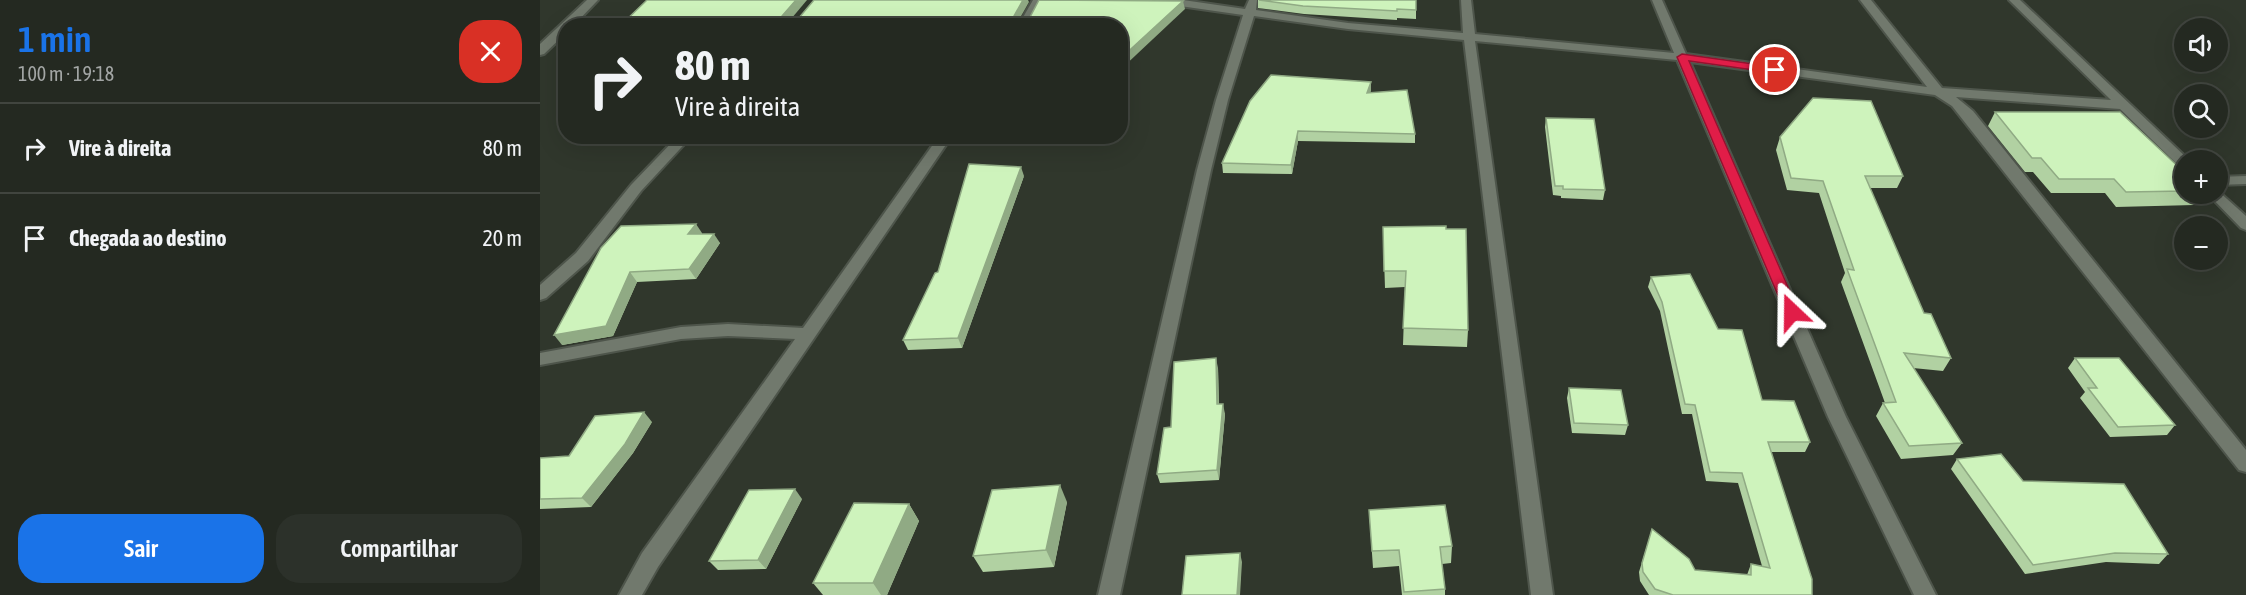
<!DOCTYPE html>
<html lang="pt">
<meta charset="utf-8">
<style>
:root{--surface:#242921;--page:#2c312a;--text:#f1f3f6;--muted:#a3a6a5;--line:#41453f;--accent:#1a73e8}
body{margin:0;font-family:"Asap Condensed",sans-serif;background:var(--page);color:var(--text);height:100vh;display:flex;flex-direction:column;font-size:22px;white-space:nowrap}
*{box-sizing:border-box;margin:0}
p{font-size:20px;color:var(--muted)}
.icon{flex:none;width:33px;height:33px;fill:none;stroke:currentColor;stroke-width:2;stroke-linecap:round;stroke-linejoin:round}
.map{position:relative;flex:1;overflow:hidden}
.details{display:flex;flex-direction:column;background:var(--surface);width:540px}
.details>*{flex:none}
.guide{position:absolute;left:18px;top:18px;width:570px;height:126px;border-radius:24px;box-shadow:0 6px 24px #0002,0 0 0 2px var(--line);background:#242921;color:var(--text);overflow:hidden}
.tools{position:absolute;left:1634px;top:18px;display:grid;gap:12px}
.tools a{display:grid;place-items:center;width:54px;height:54px;border-radius:50%;background:var(--surface);box-shadow:0 6px 24px #0002,0 0 0 2px var(--line);font-size:30px}
.pin{position:absolute;display:grid;place-items:center;width:51px;height:51px;color:#fff;margin:-26px;border:3px solid #fff;border-radius:50%;box-shadow:0 2px 6px #0007}
.me{position:absolute;width:66px;margin:-33px;rotate:337deg;stroke-linejoin:round;filter:drop-shadow(0 0 4px #0008)}
.turn{display:flex;align-items:center;gap:21px;height:126px;padding:0 18px;font-size:27px}
.turn .icon{width:78px;height:78px;stroke-width:2.5}
.turn b{display:block;font-size:42px;line-height:51px}
.round{display:grid;place-items:center;flex:none;width:63px;height:63px;border-radius:24px;background:var(--page)}
.summary{display:flex;align-items:center;justify-content:space-between;height:102px;padding:0 18px}
h1{font-size:36px;font-weight:600;line-height:45px;color:var(--accent)}
.button{display:flex;gap:12px;margin-top:auto;padding:12px 18px}
.button a{flex:1;height:69px;border-radius:24px;background:var(--accent);color:#fff;font-size:24px;font-weight:600;line-height:69px;text-align:center}
.button a+a{background:var(--page);color:var(--text)}
ul{padding:0;list-style:none}
li{display:flex;align-items:center;gap:18px;height:90px;padding:0 18px;border-top:2px solid var(--line)}
li div{flex:1}
li b{display:block;font-size:22px}
li em{font-style:normal}
main{display:flex;flex:1;min-height:0}
.map>svg:first-child{display:block}
</style>
<main>
<section class="details">
<div class="summary"><div><h1>1 min</h1><p>100 m · 19:18</p></div><a class="round" style="background:#d93025;color:#fff"><svg class="icon" aria-label="close" viewBox="0 0 24 24"><path d="M6 6l12 12M18 6L6 18"/></svg></a></div>
<ul>
<li><svg class="icon" aria-label="right" viewBox="0 0 24 24"><path d="M7 20v-9h11M14 6l5 5-5 5"/></svg><div><b>Vire à direita</b></div><em>80 m</em></li>
<li><svg class="icon" aria-label="arrive" viewBox="0 0 24 24"><path d="M6 21V4h12l-3 4 3 4H6"/></svg><div><b>Chegada ao destino</b></div><em>20 m</em></li>
</ul>
<div class="button"><a>Sair</a><a>Compartilhar</a></div>
</section>
<div class="map">
<svg width="1706" height="595" viewBox="0 0 1706 595">
<rect width="100%" height="100%" fill="#30372c"/>
<g fill="none" stroke-linecap="round" stroke-linejoin="round">
<g stroke="#4e554b" stroke-width="4">
<g id="minor">
<polygon points="47,0 58,0 33,26 26,26 26,33 4,54 0,55 0,44"/>
<polygon points="493,0 503,0 489,26 478,26"/>
<polygon points="614,0 643,0 705,9 709,0 717,0 716,10 808,23 923,33 921,0 931,0 935,34 1134,53 1112,0 1122,0 1146,54 1387,87 1320,0 1331,0 1402,88 1571,100 1469,0 1480,0 1649,160 1644,160 1644,167 1639,166 1580,109 1416,97 1433,111 1706,450 1706,472 1699,470 1412,106 1395,95 1150,62 1306,417 1396,595 1374,595 1288,417 1137,60 935,41 1013,595 991,595 924,40 808,29 714,16 688,100 671,170 580,595 558,595 657,170 676,100 703,15 619,3"/>
<polygon points="138,136 152,136 101,191 48,261 6,298 0,300 0,285 36,253 91,185"/>
<polygon points="399,136 412,136 118,567 102,595 79,595 102,553 255,339 188,336 141,339 0,365 0,353 141,327 188,324 263,328"/>
<polygon points="1706,176 1706,184 1677,185 1677,177"/>
<polygon points="1677,190 1706,216 1706,230 1701,228 1668,194 1677,194"/>
</g>
</g>
<use href="#minor" fill="#71796d" fill-rule="evenodd"/>
</g>
<g fill="#b1d1a2">
<polygon points="718,0 876,0 876,19 857,18 857,20 764,14 718,8"/>
<polygon points="831,82 830,93 875,134 875,143 758,141 752,174 683,173 682,163"/>
<polygon points="1455,112 1644,172 1644,194 1663,194 1654,205 1576,207 1565,193 1511,193 1493,172 1485,172 1448,126"/>
<polygon points="1006,118 1065,190 1063,200 1021,198 1021,196 1013,195 1005,127"/>
<polygon points="1240,137 1363,176 1357,188 1330,188 1384,313 1411,358 1403,371 1373,368 1422,443 1413,455 1361,459 1336,416 1343,403 1345,403 1301,282 1305,273 1279,193 1247,190 1236,150"/>
<polygon points="484,176 422,348 368,350 363,340 398,272"/>
<polygon points="843,227 928,330 927,347 863,345 865,287 845,288"/>
<polygon points="162,233 162,234 180,243 156,279 97,282 73,336 22,345 61,248"/>
<polygon points="1111,277 1178,329 1222,400 1270,442 1265,452 1231,452 1272,595 1109,595 1100,581 1099,572 1112,529 1155,570 1207,575 1211,564 1222,566 1198,483 1166,481 1152,414 1142,414 1120,311 1108,287"/>
<polygon points="1535,358 1635,425 1627,435 1570,437 1540,398 1545,392 1528,368"/>
<polygon points="678,368 679,404 685,414 679,480 620,483 617,474 631,427"/>
<polygon points="1029,388 1088,425 1085,435 1032,433 1027,398"/>
<polygon points="112,422 93,453 51,507 0,509 0,458 29,456"/>
<polygon points="1417,459 1483,481 1628,554 1619,564 1566,562 1485,574 1411,469"/>
<polygon points="262,499 226,569 178,570 169,561"/>
<polygon points="527,502 514,567 443,572 433,556"/>
<polygon points="369,504 379,521 347,595 283,595 273,583"/>
<polygon points="829,510 912,546 911,563 902,564 905,589 905,595 862,595 859,566 833,568"/>
</g>
<g fill="#90aa84">
<polygon points="256,0 267,0 246,25 242,19 242,16"/>
<polygon points="483,0 488,0 489,2 476,25 474,16"/>
<polygon points="643,1 645,9 580,70 580,59"/>
<polygon points="831,82 831,91 827,102 827,93"/>
<polygon points="758,131 758,141 752,174 751,165"/>
<polygon points="481,167 484,176 422,348 418,338"/>
<polygon points="156,224 162,233 154,243 148,234"/>
<polygon points="174,234 180,243 156,279 149,269"/>
<polygon points="90,272 97,282 73,336 22,345 14,335"/>
<polygon points="676,358 678,368 679,414 677,404"/>
<polygon points="683,404 685,414 679,480 677,470"/>
<polygon points="104,412 112,422 93,453 51,507 42,498"/>
<polygon points="520,485 527,502 514,567 506,550"/>
<polygon points="255,489 262,499 226,569 218,560"/>
<polygon points="369,504 379,521 347,595 341,595 333,583"/>
<polygon points="700,553 702,562 700,595 697,595"/>
</g>
<g fill="#cef3bc" stroke="#90aa84" stroke-width="1.5">
<polygon points="107,0 256,0 242,16 242,19 258,19 274,0 483,0 474,16 476,20 489,19 499,0 643,1 580,59 580,26 80,26"/>
<polygon points="719,0 876,0 876,10 857,9 857,11 763,6"/>
<polygon points="731,75 831,82 827,93 867,90 875,134 758,131 751,165 682,163 710,101"/>
<polygon points="1273,98 1331,101 1363,176 1325,176 1384,313 1391,314 1411,358 1364,353 1422,443 1369,446 1343,403 1356,402 1307,269 1314,270 1283,181 1251,178 1240,137"/>
<polygon points="1455,112 1580,112 1644,172 1644,191 1586,192 1574,179 1519,179 1501,158 1492,158"/>
<polygon points="1006,118 1054,119 1065,190 1023,189 1023,186 1015,186"/>
<polygon points="429,164 481,167 418,338 363,340 395,273 398,272"/>
<polygon points="156,224 148,234 174,234 149,269 90,272 66,326 14,335 61,248 81,226"/>
<polygon points="906,226 906,229 926,229 928,330 863,328 866,271 844,271 843,227"/>
<polygon points="1150,274 1178,329 1202,330 1222,400 1254,401 1270,442 1228,442 1272,579 1272,595 1133,595 1115,589 1103,572 1102,563 1112,529 1149,559 1155,570 1211,575 1211,564 1230,568 1202,473 1170,472 1155,405 1145,404 1122,302 1111,277"/>
<polygon points="676,358 677,404 683,404 677,470 617,474 624,428 631,427 634,362"/>
<polygon points="1535,358 1579,358 1635,425 1578,427 1548,388 1557,388"/>
<polygon points="1029,388 1081,390 1088,425 1034,423"/>
<polygon points="104,412 85,444 42,498 0,499 0,458 29,456 55,416"/>
<polygon points="1461,454 1483,481 1584,484 1628,554 1575,553 1493,565 1417,459"/>
<polygon points="520,485 506,550 433,556 452,490"/>
<polygon points="255,489 218,560 169,561 209,490"/>
<polygon points="314,503 369,504 333,583 273,583"/>
<polygon points="905,505 912,546 900,547 905,589 864,592 859,550 832,551 829,510"/>
<polygon points="700,553 697,595 642,595 646,556"/>
</g>
<polygon fill="#e11d48" stroke="#92132f" stroke-width="1.5" points="1142,54 1235,67 1240,70 1235,73 1149,61 1259,312 1257,315 1247,315 1245,312 1137,57"/>
</svg>
<div class="tools">
<a><svg class="icon" aria-label="sound" viewBox="0 0 24 24"><path d="M4 9h4l5-4v14l-5-4H4zM17 9q2 3 0 6"/></svg></a>
<a><svg class="icon" aria-label="search" viewBox="0 0 24 24"><circle cx="10" cy="10" r="6"/><path d="M15 15l6 6"/></svg></a>
<a>+</a>
<a>−</a>
</div>
<div class="pin" style="left:1235px;top:70px;background:#d93025"><svg class="icon" aria-label="arrive" viewBox="0 0 24 24"><path d="M6 21V4h12l-3 4 3 4H6"/></svg></div>
<svg class="me" style="left:1252px;top:312px" viewBox="-20 -20 40 40"><path d="M0-17L14 15 0 8-14 15z" fill="#e11d48" stroke="#fff" stroke-width="4"/></svg>
<div class="guide">
<div class="turn"><svg class="icon" aria-label="right" viewBox="0 0 24 24"><path d="M7 20v-9h11M14 6l5 5-5 5"/></svg><div><b>80 m</b>Vire à direita</div></div>
</div>
</div>
</main>
